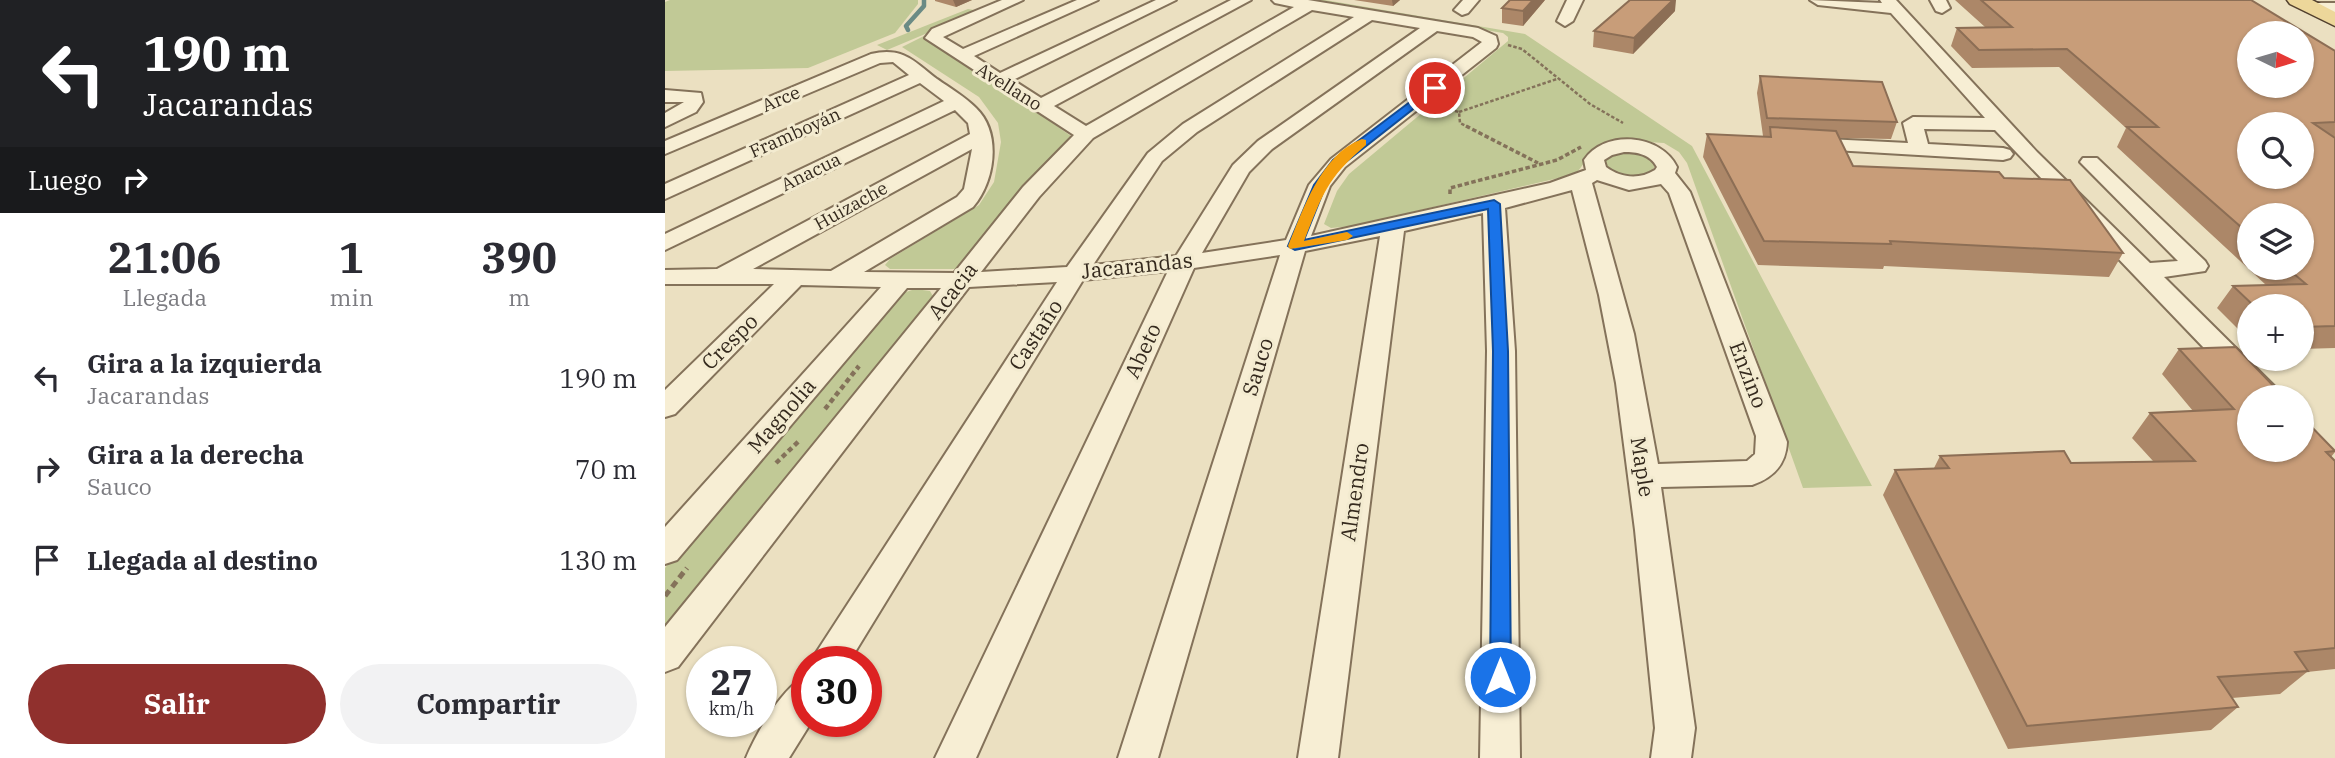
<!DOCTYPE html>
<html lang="es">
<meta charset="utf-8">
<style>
:root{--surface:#fff;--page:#f2f2f3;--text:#2b2b33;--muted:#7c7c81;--accent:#90302d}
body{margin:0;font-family:"IBM Plex Serif",serif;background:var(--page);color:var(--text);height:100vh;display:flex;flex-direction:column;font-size:26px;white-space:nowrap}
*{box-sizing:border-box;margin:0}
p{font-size:23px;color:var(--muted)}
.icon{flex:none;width:38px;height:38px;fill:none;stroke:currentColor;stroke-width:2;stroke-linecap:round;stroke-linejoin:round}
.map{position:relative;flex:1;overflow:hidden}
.panel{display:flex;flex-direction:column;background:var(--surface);width:665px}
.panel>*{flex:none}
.hud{background:#202124;color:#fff;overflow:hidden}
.needle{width:46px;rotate:95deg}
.fabs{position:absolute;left:1572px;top:21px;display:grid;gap:14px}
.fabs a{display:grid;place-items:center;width:77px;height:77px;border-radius:50%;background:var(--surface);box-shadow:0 2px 5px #0004;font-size:35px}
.speed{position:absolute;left:21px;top:646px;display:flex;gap:14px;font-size:35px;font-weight:700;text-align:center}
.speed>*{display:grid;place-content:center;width:91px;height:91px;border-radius:50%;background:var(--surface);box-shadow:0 2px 5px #0004;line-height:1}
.speed small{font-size:18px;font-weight:400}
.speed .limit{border:10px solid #d22;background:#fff;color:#111}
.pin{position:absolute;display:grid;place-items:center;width:60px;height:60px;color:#fff;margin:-30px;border:4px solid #fff;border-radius:50%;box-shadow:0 2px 7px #0007}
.me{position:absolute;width:77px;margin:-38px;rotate:0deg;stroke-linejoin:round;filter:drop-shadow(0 0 5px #0008)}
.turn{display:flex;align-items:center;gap:24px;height:147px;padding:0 28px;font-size:32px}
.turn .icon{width:91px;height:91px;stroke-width:2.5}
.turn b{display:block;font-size:49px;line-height:60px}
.then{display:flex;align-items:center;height:66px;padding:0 28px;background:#0003;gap:14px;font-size:26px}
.eta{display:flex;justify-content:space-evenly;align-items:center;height:119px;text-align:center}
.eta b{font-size:42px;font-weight:700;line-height:49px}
.cta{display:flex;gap:14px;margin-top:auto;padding:14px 28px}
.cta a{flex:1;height:80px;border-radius:42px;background:var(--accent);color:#fff;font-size:28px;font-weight:700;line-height:80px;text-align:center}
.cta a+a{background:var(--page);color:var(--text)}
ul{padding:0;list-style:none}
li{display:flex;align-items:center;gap:21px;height:91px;padding:0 28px}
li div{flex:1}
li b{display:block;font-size:26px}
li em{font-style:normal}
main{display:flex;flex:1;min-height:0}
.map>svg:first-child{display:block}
</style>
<main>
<section class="panel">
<div class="hud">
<div class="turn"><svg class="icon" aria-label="left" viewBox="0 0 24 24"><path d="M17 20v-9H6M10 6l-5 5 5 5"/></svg><div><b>190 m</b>Jacarandas</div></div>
<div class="then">Luego<svg class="icon" aria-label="right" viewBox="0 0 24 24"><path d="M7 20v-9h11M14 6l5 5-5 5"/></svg></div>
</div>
<div class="eta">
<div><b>21:06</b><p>Llegada</p></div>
<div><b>1</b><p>min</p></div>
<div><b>390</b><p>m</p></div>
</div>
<ul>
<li><svg class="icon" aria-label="left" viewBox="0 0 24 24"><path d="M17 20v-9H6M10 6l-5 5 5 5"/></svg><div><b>Gira a la izquierda</b><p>Jacarandas</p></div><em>190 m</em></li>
<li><svg class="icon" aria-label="right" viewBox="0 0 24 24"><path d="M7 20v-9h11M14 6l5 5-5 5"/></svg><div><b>Gira a la derecha</b><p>Sauco</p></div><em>70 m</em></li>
<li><svg class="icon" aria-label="arrive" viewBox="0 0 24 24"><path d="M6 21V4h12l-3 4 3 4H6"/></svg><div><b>Llegada al destino</b></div><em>130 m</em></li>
</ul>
<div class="cta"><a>Salir</a><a>Compartir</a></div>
</section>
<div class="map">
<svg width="1670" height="758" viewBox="0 0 1670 758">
<rect width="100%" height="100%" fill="#ebe0c1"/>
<g fill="#c1c996">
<polygon points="5,0 253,0 253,4 230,33 143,68 0,71 0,2"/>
<polygon points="641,0 660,0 860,34 1027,146 1207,486 1138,488 1022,163 1014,152 999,143 951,140 930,148 911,174 687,226 666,228 659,224 672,191 684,174 843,41 843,37 838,33"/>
<polygon points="303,9 315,11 222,50 212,45"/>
<polygon points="261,35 406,136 290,269 225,269 220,265 225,259 314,205 329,182 336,142 333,123 314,97 237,47"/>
<path d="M955 152C969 152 980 152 989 163V168C975 182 957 176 942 169L940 160Z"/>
<polygon points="250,289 265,291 269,298 0,632 0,568 238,293"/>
</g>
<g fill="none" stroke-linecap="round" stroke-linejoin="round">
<polyline stroke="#6b8b85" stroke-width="4.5" points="243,30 241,26 259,6 259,0"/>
<g stroke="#84725a" stroke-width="4">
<g id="minor">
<path d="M337 0H358L278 37 298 49 412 0H433L309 56 335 73 491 0H511L348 80 376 98 566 0H586L389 106 421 126 629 7 610 3 607 0H643L813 28 831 36 833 44 831 48 680 167 665 186 646 236 885 183 921 170 919 160C940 129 996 134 1012 167L1010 173 1025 192 1122 442C1121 465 1108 478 1087 485L996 487 1030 728 1026 758H986L990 728 970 530 951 383 934 295 907 190 840 208 850 351 855 758H815L822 351 818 213 739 231 673 758H633L715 236 640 251 493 758H453L615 255 529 268 311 758H270L503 271 418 280 184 662H145L392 282 304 287 13 667 0 672V627L276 288H242L12 560 0 564V527L216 287 136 285 10 414 0 417V390L109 284H0V270L52 269 305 134 303 123 290 110 0 250V234L279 101 255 83 0 199V184L244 75 228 62 215 63 0 154V141L206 54C238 46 250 62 272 79 285 88 300 97 311 108 337 133 330 182 308 207L199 272 289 273 358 187 409 135 260 38 267 29ZM647 10 689 17 518 124 483 153 402 267 316 272 374 197 428 138ZM707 20 755 28 593 141 568 165 511 256 428 265 497 161 532 132ZM772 31 808 37 817 42 666 159 644 185 621 240 537 253 584 172 607 149ZM307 149 299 189 292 197 166 271 88 269ZM959 152C972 152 985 154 992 167L990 170C974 180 956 178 941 167L939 160 947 155ZM932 180 964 190 996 184 1004 193 1091 436 1090 454 1082 461 993 464 969 334 927 183Z"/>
<polygon points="798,0 814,0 803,13 797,15 789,10"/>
<polygon points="902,0 918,0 908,21 900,26 892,21"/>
<polygon points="1145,0 1217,3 1215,0 1231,0 1372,152 1485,263 1513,261 1415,162 1418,158 1432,158 1540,261 1543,266 1540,271 1499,277 1613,390 1617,397 1586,397 1330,130 1259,129 1263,144 1338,148 1345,150 1348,154 1345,158 1338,160 1135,148 1132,144 1135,140 1142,138 1243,143 1238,123 1248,117 1320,118 1226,13 1153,5"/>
<polygon points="1265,0 1281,0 1285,8 1277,13 1271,11"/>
<polygon points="1647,3 1670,3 1670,13 1641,11 1639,8"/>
<polygon points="0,90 36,93 38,102 31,112 0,127 0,113 19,102 0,102"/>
<path d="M142 676V721H147L124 758H81C91 734 118 685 142 676Z"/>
</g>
</g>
<g stroke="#52402e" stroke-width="3">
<polygon id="major" points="1622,0 1647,0 1670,12 1670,26 1625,4"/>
</g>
<g stroke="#84725a" stroke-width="2.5" stroke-dasharray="3.5 2" stroke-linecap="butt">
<polyline points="843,45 857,49 925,104 958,123"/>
<polyline points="774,107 794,112 795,123 805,128"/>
<polyline points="794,112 892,79"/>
</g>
<g stroke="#84725a" stroke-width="3.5" stroke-dasharray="4.5 2.5" stroke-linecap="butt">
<polyline points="801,126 873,163"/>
<polyline points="785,194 785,188 892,160 916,147"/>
</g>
<g stroke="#84725a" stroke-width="4.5" stroke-dasharray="5 3.5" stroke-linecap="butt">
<polyline points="160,409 194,366"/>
<polyline points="111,463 135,440"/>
</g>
<polyline stroke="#84725a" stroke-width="5" stroke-dasharray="7 4.5" stroke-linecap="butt" points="0,596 22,568"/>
<use href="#minor" fill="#f7eed4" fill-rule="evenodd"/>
<use href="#major" fill="#edd79a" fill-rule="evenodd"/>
</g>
<g fill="#ac8768" fill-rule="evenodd">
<polygon points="270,0 307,0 291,7 270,1"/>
<polygon points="689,0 735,0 728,6"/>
<polygon points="880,0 858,26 837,23 837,8"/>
<path d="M1290 0H1586L1670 51V348L1636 349V306H1584V340L1552 308 1568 286 1601 285 1452 147 1461 128 1394 67 1307 68 1286 46 1292 28 1320 27ZM1584 215 1636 268H1584Z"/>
<polygon points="1010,11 968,54 928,47 929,31"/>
<polygon points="1095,76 1232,122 1226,139 1174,138 1188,166 1339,178 1458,253 1444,277 1219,266 1218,269 1093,265 1038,157 1042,134 1103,137 1103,136 1098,136 1092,93"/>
<polygon points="1514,349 1670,452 1666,457 1670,461 1670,669 1642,672 1615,694 1567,698 1573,707 1546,730 1343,749 1218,495 1230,470 1269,468 1275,456 1406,463 1488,461 1467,438 1485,413 1528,411 1497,374"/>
</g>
<g fill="#8c6e55">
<polygon points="288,0 307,0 291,7"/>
<polygon points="727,0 735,0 728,6"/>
<polygon points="868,0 880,0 858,26 858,11"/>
<polygon points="1008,0 1011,0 1010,11 968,54 969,38"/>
</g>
<g fill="#c89d79" stroke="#8c6e55" stroke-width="2" fill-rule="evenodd">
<polygon points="845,0 868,0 858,11 837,8"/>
<polygon points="965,0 1008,0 969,38 929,31"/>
<path d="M1316 0H1586L1670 51V122L1648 123 1670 138V326L1636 327V306H1589L1568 286 1641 284 1622 268H1636V215H1584V234L1462 127H1493L1402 49 1314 50 1292 28 1347 27ZM1584 33H1636V86H1584ZM1584 124H1636V177H1584Z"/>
<polygon points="1095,76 1217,82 1232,122 1102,118"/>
<polygon points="1105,127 1171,131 1188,166 1334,172 1339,178 1405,180 1458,253 1225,241 1226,244 1099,241 1042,134 1106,137"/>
<polygon points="1571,347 1619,397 1584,397 1584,450 1636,450 1636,416 1670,451 1661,452 1670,461 1670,648 1630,652 1643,671 1553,677 1573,707 1362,726 1230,470 1284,468 1275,456 1399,451 1406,463 1530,461 1485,413 1569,409 1514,349"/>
</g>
<polygon fill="#1a73e8" stroke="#114b97" stroke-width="2" points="766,86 775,88 677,165 661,185 639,240 829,200 835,204 843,351 846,677 843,684 835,687 828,684 825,677 828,351 823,209 630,250 623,246 649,185 668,160"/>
<path fill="#f59e0b" d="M697 139 701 140V145C661 179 658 194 639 241L682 232 688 236 682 240 625 249 623 246C638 210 656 154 697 139Z"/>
<g text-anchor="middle" stroke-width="6" stroke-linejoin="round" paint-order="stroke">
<g font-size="18" fill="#34291d" stroke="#f3ebd0">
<text transform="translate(344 87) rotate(32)" y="6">Avellano</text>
<text transform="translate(116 99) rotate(-23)" y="6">Arce</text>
<text transform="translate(130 133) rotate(-24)" y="6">Framboyán</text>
<text transform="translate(146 172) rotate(-26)" y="6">Anacua</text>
<text transform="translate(186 206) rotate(-29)" y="6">Huizache</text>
</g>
<g font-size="21" fill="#34291d" stroke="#f3ebd0">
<text transform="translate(472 266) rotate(-6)" y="7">Jacarandas</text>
<text transform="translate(288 291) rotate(-52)" y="7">Acacia</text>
<text transform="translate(371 335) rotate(-57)" y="7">Castaño</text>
<text transform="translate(65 342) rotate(-45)" y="7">Crespo</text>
<text transform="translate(478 351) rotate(-65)" y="7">Abeto</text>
<text transform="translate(593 367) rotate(-73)" y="7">Sauco</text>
<text transform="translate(1083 375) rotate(69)" y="7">Enzino</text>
<text transform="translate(117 416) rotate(-49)" y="7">Magnolia</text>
<text transform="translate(977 467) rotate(81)" y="7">Maple</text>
<text transform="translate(690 492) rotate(-82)" y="7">Almendro</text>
</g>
</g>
</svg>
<div class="fabs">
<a><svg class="needle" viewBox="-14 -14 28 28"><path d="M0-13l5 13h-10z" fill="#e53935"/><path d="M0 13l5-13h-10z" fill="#7c7c81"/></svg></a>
<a><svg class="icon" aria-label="search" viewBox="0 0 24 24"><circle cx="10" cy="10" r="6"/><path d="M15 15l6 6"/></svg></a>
<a><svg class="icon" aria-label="layers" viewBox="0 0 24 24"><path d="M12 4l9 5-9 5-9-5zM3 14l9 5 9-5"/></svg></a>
<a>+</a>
<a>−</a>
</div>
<div class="speed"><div>27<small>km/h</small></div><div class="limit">30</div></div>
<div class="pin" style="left:770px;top:88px;background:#d93025"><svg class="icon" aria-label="arrive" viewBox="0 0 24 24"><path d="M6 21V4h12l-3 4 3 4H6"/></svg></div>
<svg class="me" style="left:835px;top:677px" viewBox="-20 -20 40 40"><circle r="17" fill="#1a73e8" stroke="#fff" stroke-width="3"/><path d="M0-11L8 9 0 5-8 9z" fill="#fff"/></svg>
</div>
</main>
